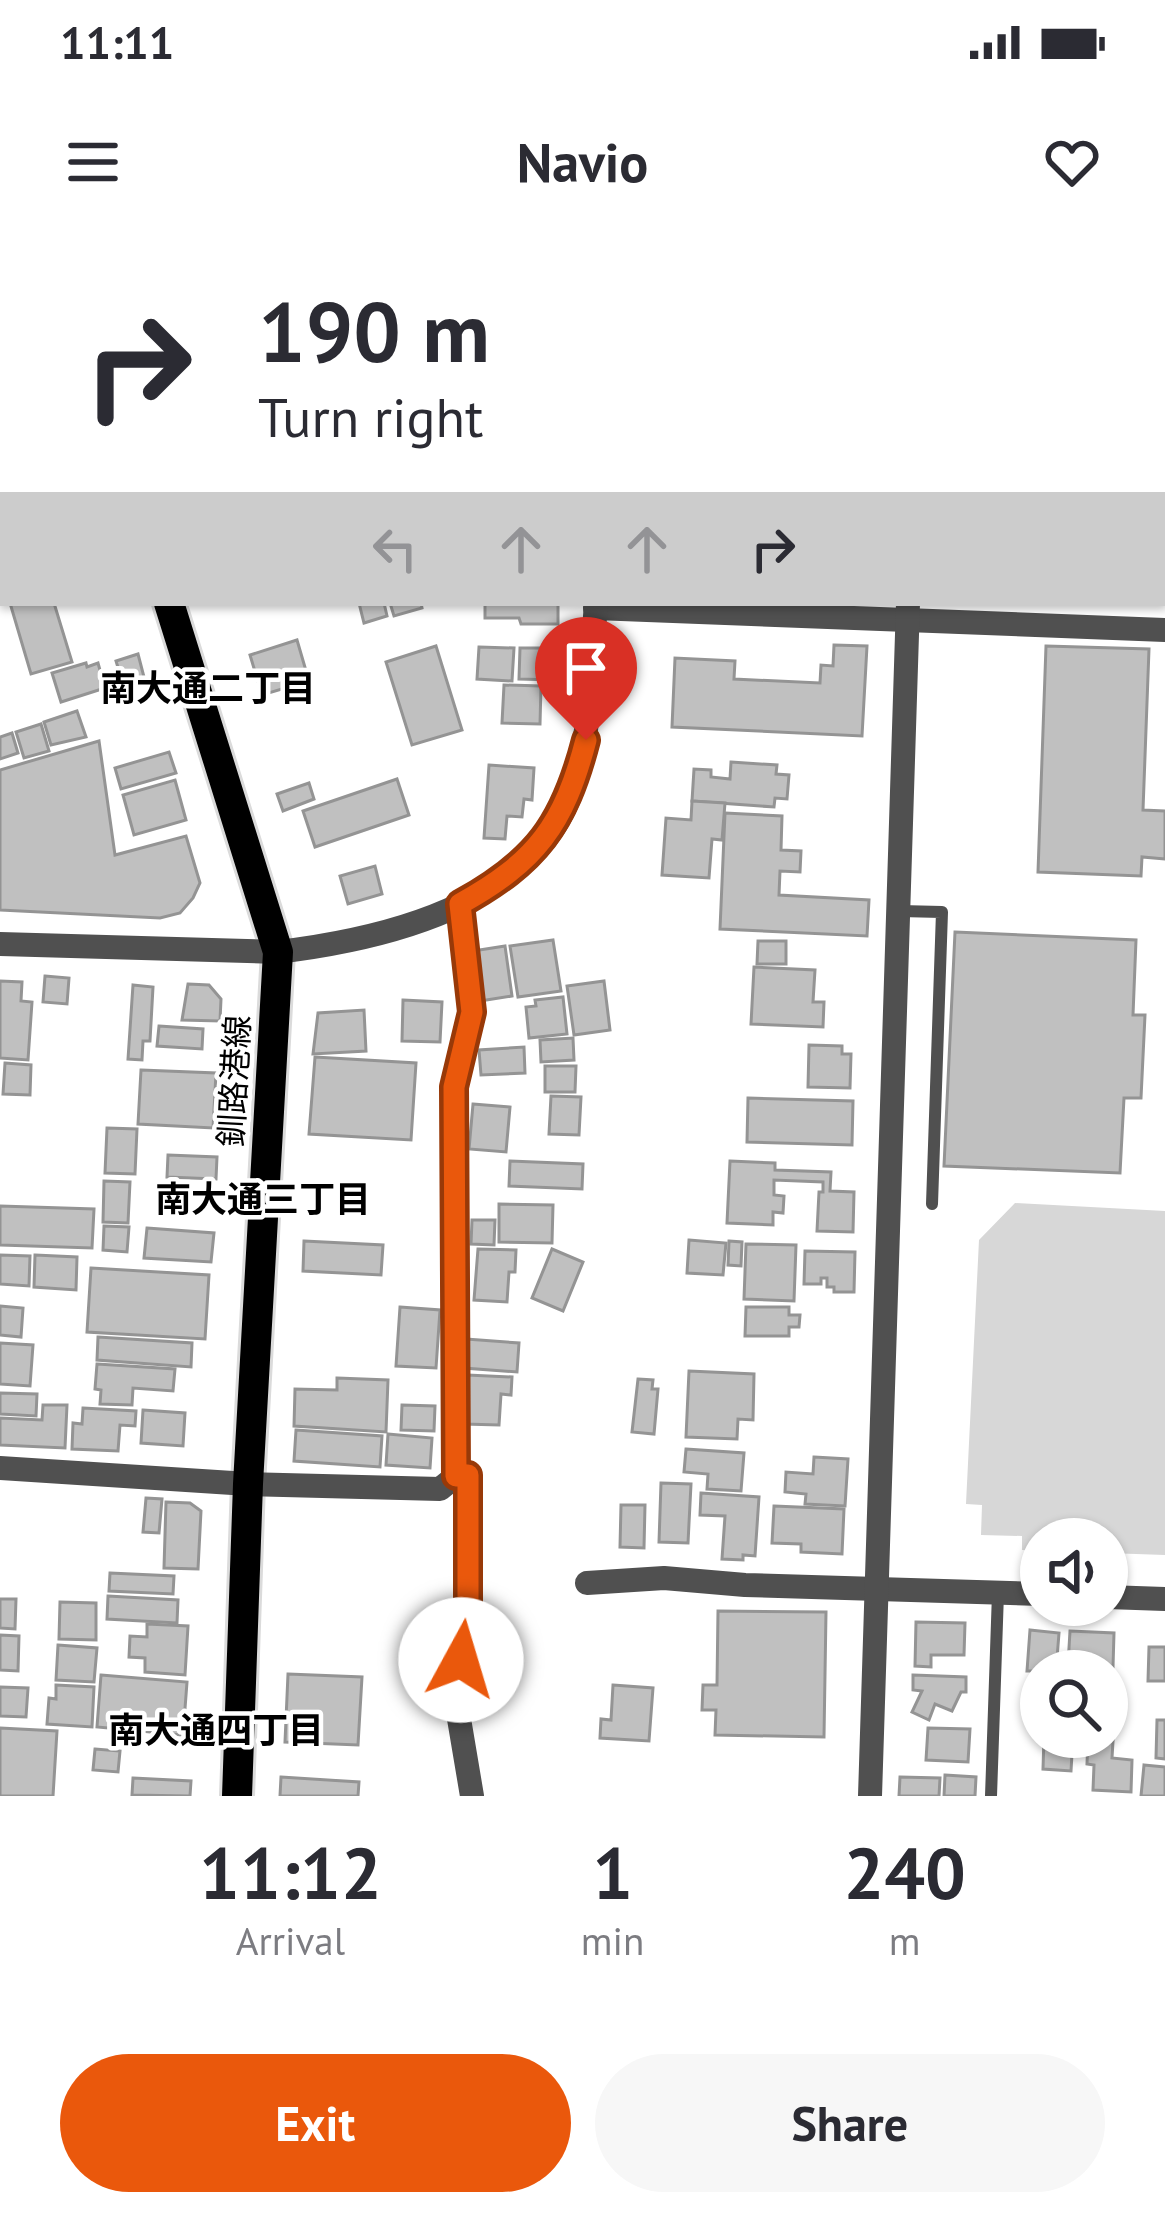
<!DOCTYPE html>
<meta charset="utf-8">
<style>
:root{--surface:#fff;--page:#f7f7f7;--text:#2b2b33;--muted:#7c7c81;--accent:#ea580c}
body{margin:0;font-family:"PT Sans","Noto Sans JP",sans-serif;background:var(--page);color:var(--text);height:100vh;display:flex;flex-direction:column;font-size:45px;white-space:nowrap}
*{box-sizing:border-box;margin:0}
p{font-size:39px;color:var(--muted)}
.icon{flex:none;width:66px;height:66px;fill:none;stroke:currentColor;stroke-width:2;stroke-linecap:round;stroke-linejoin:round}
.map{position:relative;height:1556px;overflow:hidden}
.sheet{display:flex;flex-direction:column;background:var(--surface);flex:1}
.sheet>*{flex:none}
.banner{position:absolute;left:0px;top:0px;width:1167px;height:366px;box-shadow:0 3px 9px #0004;background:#fff;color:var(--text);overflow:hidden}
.fabs{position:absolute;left:1020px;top:1278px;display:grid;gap:24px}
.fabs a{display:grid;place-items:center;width:108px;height:108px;border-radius:50%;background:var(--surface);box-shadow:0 3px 9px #0004;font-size:60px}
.pin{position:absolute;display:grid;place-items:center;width:102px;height:102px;color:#fff;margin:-123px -51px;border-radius:50% 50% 50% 0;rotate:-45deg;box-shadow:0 0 12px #0007}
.pin .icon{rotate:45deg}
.me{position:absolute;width:132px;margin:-66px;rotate:6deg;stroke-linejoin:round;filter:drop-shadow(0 0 9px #0008)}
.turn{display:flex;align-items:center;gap:42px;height:252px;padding:0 60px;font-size:54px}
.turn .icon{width:156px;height:156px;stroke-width:2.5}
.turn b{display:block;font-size:84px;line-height:102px}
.lanes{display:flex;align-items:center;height:114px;padding:0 60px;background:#0003;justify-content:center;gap:60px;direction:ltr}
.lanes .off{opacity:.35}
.eta{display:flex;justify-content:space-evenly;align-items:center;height:204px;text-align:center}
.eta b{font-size:72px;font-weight:600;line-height:84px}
.action{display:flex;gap:24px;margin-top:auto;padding:24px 60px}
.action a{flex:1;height:138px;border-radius:72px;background:var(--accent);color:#fff;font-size:48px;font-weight:600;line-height:138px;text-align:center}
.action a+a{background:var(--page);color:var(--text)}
.status{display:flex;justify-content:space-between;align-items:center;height:84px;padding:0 60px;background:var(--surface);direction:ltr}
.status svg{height:33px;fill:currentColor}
header{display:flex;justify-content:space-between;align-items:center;height:156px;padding:0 60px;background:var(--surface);font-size:54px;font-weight:600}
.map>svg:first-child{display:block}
</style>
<div class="status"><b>11:11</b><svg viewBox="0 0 49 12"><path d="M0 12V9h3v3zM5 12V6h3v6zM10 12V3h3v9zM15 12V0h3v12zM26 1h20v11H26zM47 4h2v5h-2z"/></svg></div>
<header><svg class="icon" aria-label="menu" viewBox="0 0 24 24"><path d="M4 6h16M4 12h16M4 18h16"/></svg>Navio<svg class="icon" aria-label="heart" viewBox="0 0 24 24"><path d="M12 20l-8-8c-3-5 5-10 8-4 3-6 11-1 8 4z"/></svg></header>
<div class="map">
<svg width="1165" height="1556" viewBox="0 0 1165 1556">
<rect width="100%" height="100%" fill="#fff"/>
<polygon fill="#d7d7d7" points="1015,963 1165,971 1165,1315 1107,1313 1107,1299 1041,1299 1041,1311 1022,1310 1022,1296 981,1295 982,1265 966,1264 979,1000"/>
<g fill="#c0c0c0" stroke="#949494" stroke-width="3">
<polygon points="558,0 730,0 728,3"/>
<polygon points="10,363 54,363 72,422 31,434"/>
<polygon points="359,363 384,363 387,376 364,383"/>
<polygon points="390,363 421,363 422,368 394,376"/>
<polygon points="485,363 558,363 558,384 521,384 519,378 485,378"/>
<polygon points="297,400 309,441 262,455 250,415"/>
<polygon points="834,405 867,406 862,496 672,487 675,418 735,421 734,439 820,443 821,425 833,426"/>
<polygon points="436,406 462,490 412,505 386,422"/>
<polygon points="1046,406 1149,409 1143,570 1165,571 1165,619 1142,617 1141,636 1038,632"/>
<polygon points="479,407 514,408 512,441 477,439"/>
<polygon points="520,408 556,408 556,440 519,439"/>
<polygon points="138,414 144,437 123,444 116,421"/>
<polygon points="86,423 87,427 98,423 105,448 61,462 52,433"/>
<polygon points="504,445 541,446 540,484 502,483"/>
<polygon points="77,471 86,497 51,505 44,482"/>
<polygon points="41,484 49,511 24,518 16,492"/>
<polygon points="12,493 18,513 0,519 0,497"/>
<polygon points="99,501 115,615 186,596 200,643 193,658 180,673 160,678 0,670 0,530"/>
<polygon points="169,512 176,533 121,549 115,528"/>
<polygon points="731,522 777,525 776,534 789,535 787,559 775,558 774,567 692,561 694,529 711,530 711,537 730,539"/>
<polygon points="489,525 534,528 532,560 524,559 522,577 507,576 505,599 484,598"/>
<polygon points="397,539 409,575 315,607 303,571"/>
<polygon points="175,540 186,580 134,595 123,555"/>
<polygon points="309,543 314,559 283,571 277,554"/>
<polygon points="692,561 725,563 722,600 712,599 709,638 662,635 666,578 691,580"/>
<polygon points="725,573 782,576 781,610 801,611 800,632 780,631 779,655 869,660 867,696 720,689"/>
<polygon points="375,626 382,654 348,664 340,636"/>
<polygon points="955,692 1136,700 1133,775 1145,775 1141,858 1124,858 1120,933 944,926"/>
<polygon points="553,700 561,751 518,757 510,706"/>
<polygon points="758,701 786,701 786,724 757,724"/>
<polygon points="505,706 512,756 480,761 473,711"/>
<polygon points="754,727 815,730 813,762 824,762 823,787 751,784"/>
<polygon points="45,736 69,738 67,764 43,762"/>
<polygon points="0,741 22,742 21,761 32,762 28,820 0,818"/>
<polygon points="604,741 610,790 574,795 567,746"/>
<polygon points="188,744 209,745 221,759 220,781 182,780"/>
<polygon points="133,745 153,747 150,801 143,801 142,820 128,819"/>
<polygon points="563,757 567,794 529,798 526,767 536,766 535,760"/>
<polygon points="403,760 442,762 440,802 402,801"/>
<polygon points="364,770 366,811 313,814 318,773"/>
<polygon points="159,786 203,789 202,809 157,806"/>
<polygon points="573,798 574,820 541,822 540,800"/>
<polygon points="809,805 842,806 842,814 851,814 850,848 808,847"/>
<polygon points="524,807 525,833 481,835 479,810"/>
<polygon points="315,817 416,823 411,900 309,894"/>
<polygon points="5,823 31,825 30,855 3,854"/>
<polygon points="545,826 576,826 575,852 545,852"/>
<polygon points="141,830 216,833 213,888 138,884"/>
<polygon points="551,856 581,857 579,895 549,894"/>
<polygon points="748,858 853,861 852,905 747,902"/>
<polygon points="473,864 510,867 506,912 469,909"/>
<polygon points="107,888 137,889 135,934 105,933"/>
<polygon points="168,915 217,917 216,939 167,937"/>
<polygon points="510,921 583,924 582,949 509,946"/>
<polygon points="730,921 775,923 775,930 831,932 830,951 854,952 853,992 817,991 819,952 823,952 823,942 774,940 774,955 784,956 783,973 773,972 773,985 727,983"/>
<polygon points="104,941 130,942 128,983 103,982"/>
<polygon points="499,964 553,965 552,1003 499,1002"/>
<polygon points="0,966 94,969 92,1008 0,1005"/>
<polygon points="472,980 495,980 494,1005 471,1004"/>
<polygon points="104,986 129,987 127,1012 103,1010"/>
<polygon points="147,988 214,993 211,1022 144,1018"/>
<polygon points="689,1000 726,1003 723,1035 687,1033"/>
<polygon points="304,1001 383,1005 381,1035 303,1031"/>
<polygon points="729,1001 742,1002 741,1026 728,1025"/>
<polygon points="746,1004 796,1005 794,1061 744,1059"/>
<polygon points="478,1009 516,1010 515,1032 509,1032 507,1062 474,1060"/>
<polygon points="552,1009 583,1022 563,1071 532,1058"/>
<polygon points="805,1011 855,1012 854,1052 834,1052 834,1047 827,1047 827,1038 821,1038 821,1044 804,1044"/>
<polygon points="0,1015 30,1016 29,1046 0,1044"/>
<polygon points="35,1015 77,1017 76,1050 34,1047"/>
<polygon points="91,1028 209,1035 205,1099 87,1092"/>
<polygon points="0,1066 23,1068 21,1097 0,1095"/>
<polygon points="400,1067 440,1070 436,1128 396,1126"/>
<polygon points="746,1067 789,1067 789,1075 800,1075 799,1087 789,1087 789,1096 745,1096"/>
<polygon points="98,1097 192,1103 191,1127 97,1120"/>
<polygon points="466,1099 519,1103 517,1132 464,1128"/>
<polygon points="0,1103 33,1105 30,1146 0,1144"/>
<polygon points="97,1124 175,1129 173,1151 133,1148 132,1165 100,1164 101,1150 95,1149"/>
<polygon points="689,1131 754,1134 753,1180 738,1179 737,1199 686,1197"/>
<polygon points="467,1135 512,1137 511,1155 501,1154 499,1185 464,1184"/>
<polygon points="337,1138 388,1140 386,1192 294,1186 295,1149 337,1150"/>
<polygon points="638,1139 653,1140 652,1149 658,1149 654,1194 632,1192"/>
<polygon points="0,1153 37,1154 36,1176 0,1174"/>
<polygon points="43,1165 67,1165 65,1208 0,1205 0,1178 42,1180"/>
<polygon points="402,1165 435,1166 434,1191 401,1190"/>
<polygon points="83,1168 136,1171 135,1186 120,1185 118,1211 72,1209 73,1183 82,1184"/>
<polygon points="143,1170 185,1173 183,1206 141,1203"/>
<polygon points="296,1190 382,1196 380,1227 294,1221"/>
<polygon points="388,1194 432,1198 430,1228 386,1225"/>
<polygon points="686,1209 744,1213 741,1251 707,1249 708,1234 684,1232"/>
<polygon points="814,1217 848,1219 845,1266 805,1264 806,1254 785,1252 786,1232 813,1234"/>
<polygon points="661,1243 691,1244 688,1303 659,1302"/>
<polygon points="701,1253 759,1257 755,1316 743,1315 743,1320 722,1319 725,1276 700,1275"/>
<polygon points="146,1258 162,1259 159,1293 143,1292"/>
<polygon points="166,1262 190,1263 201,1271 198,1329 164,1328"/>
<polygon points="621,1265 645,1265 644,1308 620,1307"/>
<polygon points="774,1266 844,1269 842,1314 801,1312 801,1304 772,1303"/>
<polygon points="110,1333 174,1336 173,1354 109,1351"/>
<polygon points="108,1356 178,1360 177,1383 107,1379"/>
<polygon points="0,1359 16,1359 15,1389 0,1388"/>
<polygon points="60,1362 96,1363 96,1400 59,1399"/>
<polygon points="718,1371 826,1372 824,1497 715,1495 716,1470 702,1470 703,1445 717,1445"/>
<polygon points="916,1382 965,1383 964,1415 931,1415 931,1427 915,1426"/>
<polygon points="147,1384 188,1386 185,1435 145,1432 145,1418 129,1417 130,1396 147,1397"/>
<polygon points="1030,1390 1059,1393 1056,1431 1027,1431"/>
<polygon points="1070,1391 1114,1393 1113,1427 1068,1425"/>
<polygon points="0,1395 19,1396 18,1431 0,1430"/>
<polygon points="58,1405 97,1408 94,1442 56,1440"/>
<polygon points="1149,1407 1165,1407 1165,1441 1148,1441"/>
<polygon points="288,1434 362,1437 358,1505 285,1502"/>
<polygon points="101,1435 187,1442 183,1495 97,1487"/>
<polygon points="913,1435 966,1437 966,1452 961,1452 952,1471 935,1464 929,1480 912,1472 922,1451 913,1450"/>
<polygon points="56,1445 94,1447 92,1487 47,1484 49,1458 56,1459"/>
<polygon points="613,1445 653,1448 649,1501 600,1498 601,1479 611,1480"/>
<polygon points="0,1447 28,1448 26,1477 0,1476"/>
<polygon points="1157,1480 1165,1480 1165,1519 1156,1518"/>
<polygon points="1107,1484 1114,1485 1112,1518 1132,1520 1131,1552 1093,1550 1094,1525 1087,1524 1088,1497 1107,1497"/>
<polygon points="0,1488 57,1491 53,1556 0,1556"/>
<polygon points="928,1488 970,1489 968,1522 926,1520"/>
<polygon points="1044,1497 1073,1497 1071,1531 1043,1529"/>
<polygon points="95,1509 120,1511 118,1532 93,1530"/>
<polygon points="1144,1525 1165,1527 1165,1556 1141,1556"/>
<polygon points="945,1535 976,1537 975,1556 944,1556"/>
<polygon points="281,1537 359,1542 358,1556 280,1556"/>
<polygon points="900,1537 940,1538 939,1556 899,1556"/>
<polygon points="133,1538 191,1541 190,1556 132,1555"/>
</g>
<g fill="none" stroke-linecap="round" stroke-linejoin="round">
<g stroke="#dbdbdb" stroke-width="36">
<g id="primary">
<polyline points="55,0 56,3"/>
<polyline points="290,0 291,3"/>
<polyline points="1164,59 1165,59"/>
<polyline points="169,363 278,712 248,1244 237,1556"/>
</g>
</g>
<g stroke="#505050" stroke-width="12">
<polyline points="900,671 942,672 932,964"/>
<polyline points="456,1235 455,847 472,772 460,664"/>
<polyline points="991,1556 998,1353"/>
</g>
<g stroke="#505050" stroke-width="24">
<polyline points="497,0 497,3"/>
<polyline points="1164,8 1165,8"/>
<polyline points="0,286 3,285"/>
<polyline points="595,368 1165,390"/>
<path d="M0 704 278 712C386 699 537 664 574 545 592 487 591 423 596 363"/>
<polyline points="0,1228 248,1244 440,1249 456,1236 468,1235 468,1385 455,1455 472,1556"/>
<polyline points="587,1343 664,1338 745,1345 1041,1354"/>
<polyline points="1107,1357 1165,1359"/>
</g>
<g stroke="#505050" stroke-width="24">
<polyline points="915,3 915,0"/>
<polyline points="1164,214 1165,216"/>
<polyline points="870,1556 908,363"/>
</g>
<use href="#primary" stroke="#000" stroke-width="30"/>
</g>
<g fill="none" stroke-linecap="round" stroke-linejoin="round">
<g stroke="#983908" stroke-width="30">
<path id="route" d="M461 1420 468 1385V1235L456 1236 454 847 472 772 460 664C536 622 564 585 586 500"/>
</g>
<use href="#route" stroke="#ea580c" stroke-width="21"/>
</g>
<g text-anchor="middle" stroke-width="9" stroke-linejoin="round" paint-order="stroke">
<g font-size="33" fill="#000" stroke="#fff">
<text transform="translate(234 841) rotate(-87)" y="12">釧路港線</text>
</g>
<g font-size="36" font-weight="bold" fill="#000" stroke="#fff">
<text x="208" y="461">南大通二丁目</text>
<text x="263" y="972">南大通三丁目</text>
<text x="216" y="1503">南大通四丁目</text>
</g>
</g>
</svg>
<div class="fabs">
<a><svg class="icon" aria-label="sound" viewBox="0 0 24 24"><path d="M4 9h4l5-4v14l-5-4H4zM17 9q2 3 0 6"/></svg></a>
<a><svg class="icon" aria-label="search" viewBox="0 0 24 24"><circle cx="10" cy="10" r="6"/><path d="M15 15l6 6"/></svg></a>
</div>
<div class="pin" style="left:586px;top:500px;background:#d93025"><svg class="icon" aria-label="arrive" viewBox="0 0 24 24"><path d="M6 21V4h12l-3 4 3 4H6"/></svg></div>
<svg class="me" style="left:461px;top:1420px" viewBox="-20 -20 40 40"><circle r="19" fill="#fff"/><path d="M0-13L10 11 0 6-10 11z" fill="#ea580c"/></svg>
<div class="banner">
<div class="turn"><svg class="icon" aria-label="right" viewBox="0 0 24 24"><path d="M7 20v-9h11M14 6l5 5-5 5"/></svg><div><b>190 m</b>Turn right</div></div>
<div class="lanes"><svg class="icon off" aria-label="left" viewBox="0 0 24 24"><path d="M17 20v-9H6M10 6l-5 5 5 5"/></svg><svg class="icon off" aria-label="ahead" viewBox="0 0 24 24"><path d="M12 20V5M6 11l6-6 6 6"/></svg><svg class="icon off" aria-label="ahead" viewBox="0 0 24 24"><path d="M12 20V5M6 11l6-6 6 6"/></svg><svg class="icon" aria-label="right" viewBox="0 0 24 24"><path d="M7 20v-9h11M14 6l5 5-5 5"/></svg></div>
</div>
</div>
<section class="sheet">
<div class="eta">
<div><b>11:12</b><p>Arrival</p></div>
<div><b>1</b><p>min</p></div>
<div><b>240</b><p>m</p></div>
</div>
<div class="action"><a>Exit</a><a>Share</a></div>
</section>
